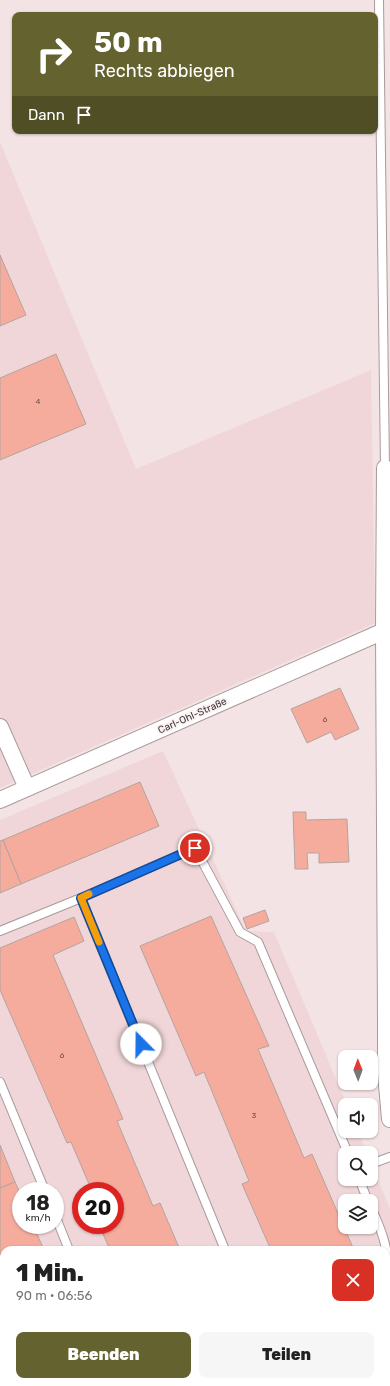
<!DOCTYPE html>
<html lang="de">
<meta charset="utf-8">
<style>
:root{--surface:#fff;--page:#f6f6f6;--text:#222;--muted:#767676;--accent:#64622f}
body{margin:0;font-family:Rubik,sans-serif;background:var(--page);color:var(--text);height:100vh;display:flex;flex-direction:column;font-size:15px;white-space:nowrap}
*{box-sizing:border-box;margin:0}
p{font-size:13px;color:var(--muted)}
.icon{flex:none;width:22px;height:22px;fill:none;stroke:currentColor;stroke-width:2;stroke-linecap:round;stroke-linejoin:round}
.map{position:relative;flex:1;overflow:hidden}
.side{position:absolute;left:0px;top:1246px;width:390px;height:140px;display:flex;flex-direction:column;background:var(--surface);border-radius:12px 12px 0 0;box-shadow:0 1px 3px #0004}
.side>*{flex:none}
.banner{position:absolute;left:12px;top:12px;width:366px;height:122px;border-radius:8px;box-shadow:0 1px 3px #0004;background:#64622f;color:#fff;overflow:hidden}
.needle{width:26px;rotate:359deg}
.tools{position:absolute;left:338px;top:1050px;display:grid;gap:8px}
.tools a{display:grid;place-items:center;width:40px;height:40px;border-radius:8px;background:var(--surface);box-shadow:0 1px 3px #0004;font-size:20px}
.speed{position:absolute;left:12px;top:1182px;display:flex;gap:8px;font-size:20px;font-weight:700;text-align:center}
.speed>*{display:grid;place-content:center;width:52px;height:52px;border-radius:50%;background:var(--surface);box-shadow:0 1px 3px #0004;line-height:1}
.speed small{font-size:10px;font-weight:400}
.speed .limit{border:6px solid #d22;background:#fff;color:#111}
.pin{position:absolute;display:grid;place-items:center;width:34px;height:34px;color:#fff;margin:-17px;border:2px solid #fff;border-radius:50%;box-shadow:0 1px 4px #0007}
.me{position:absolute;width:44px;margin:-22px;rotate:338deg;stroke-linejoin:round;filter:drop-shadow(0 0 3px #0008)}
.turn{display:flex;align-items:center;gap:14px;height:84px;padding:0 16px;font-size:18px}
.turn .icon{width:52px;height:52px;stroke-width:2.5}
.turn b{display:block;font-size:28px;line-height:34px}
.then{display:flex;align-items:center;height:38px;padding:0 16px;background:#0003;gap:8px;font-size:15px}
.round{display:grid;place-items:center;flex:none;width:42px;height:42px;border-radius:8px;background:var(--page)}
.head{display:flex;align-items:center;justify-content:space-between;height:68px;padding:0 16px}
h1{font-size:24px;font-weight:800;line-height:30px}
.button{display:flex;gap:8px;margin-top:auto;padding:8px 16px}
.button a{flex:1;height:46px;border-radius:8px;background:var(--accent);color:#fff;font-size:16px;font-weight:800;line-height:46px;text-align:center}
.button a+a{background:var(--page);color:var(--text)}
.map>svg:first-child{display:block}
</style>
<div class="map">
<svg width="390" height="1386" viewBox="0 0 390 1386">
<rect width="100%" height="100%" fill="#f4e3e4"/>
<g fill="#f0d6d8" fill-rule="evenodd">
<polygon points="0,142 136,469 371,370 375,623 0,788"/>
<path d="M163 751 246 931 274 932 347 1105H345V1131H358L367 1153H345V1179H371V1163L390 1209V1386H0V820ZM21 1191H55V1225H21ZM81 1191H115V1225H81ZM345 1201H371V1227H345ZM4 1250H386V1382H4Z"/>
</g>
<g fill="#f5ac9d" stroke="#b3a4a0">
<polygon points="0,255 26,315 0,326"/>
<polygon points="56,354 86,424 0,460 0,378"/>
<polygon points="340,688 359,729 335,740 331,732 307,743 291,709"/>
<polygon points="140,782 159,826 21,884 3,840"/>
<polygon points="293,812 306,812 306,820 347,819 349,862 319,863 319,853 307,853 308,869 295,869"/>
<polygon points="3,840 21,884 0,893 0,841"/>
<polygon points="265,910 269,921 247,929 243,918"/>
<polygon points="211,916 269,1046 258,1049 304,1158 312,1154 354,1250 271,1250 242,1184 249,1181 204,1072 196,1076 140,946"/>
<polygon points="74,917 84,941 53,955 123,1119 117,1121 153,1206 160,1203 180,1250 110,1250 100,1227 106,1225 115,1225 115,1191 92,1191 71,1142 67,1143 0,990 0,948"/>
<polygon points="0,1145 15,1182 0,1188"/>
<polygon points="15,1182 21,1195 21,1225 33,1225 44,1250 4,1250 4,1278 0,1268 0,1188"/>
<polygon points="47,1382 99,1382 100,1386 49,1386"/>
<polygon points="167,1382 236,1382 238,1386 168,1386"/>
</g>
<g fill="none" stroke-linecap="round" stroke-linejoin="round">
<g stroke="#aa9a9b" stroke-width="10">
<g id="lane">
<polyline points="379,0 385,468"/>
<polyline points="81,898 195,848 240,932 258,942 348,1153"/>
<polyline points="0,931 81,898 225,1250"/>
<polyline points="0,1082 45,1191"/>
<polyline points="371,1164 390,1157"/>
<polyline points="359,1179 368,1201"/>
<path d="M371 1207C378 1223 390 1248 386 1266"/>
<polyline points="55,1215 69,1250"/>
<polyline points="386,1334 390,1324"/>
<polyline points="124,1382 126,1386"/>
<polyline points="281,1382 283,1386"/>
<polyline points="329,1382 331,1386"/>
<polyline points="366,1386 367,1382"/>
</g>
</g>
<g stroke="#aa9a9b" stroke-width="18">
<g id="street">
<polyline points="385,468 384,631 386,1019 386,1074 390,1119"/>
<polyline points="0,727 27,788"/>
<polyline points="0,800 384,631"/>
</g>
</g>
<use href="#lane" stroke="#fff" stroke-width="8"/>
<use href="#street" stroke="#fff" stroke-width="16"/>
</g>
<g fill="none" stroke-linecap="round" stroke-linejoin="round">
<g stroke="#114b97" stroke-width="10">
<polyline id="route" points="141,1044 81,898 195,848"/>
</g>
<use href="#route" stroke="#1a73e8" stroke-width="7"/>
<polyline stroke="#f59e0b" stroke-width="7" points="89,894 81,898 99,942"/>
</g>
<g text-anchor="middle" stroke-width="4" stroke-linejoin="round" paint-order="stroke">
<g font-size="8" fill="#6b5450">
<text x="38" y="404">4</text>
<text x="325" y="722">6</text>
<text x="62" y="1058">6</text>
<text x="254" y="1118">3</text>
</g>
<g font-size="10" fill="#3d3637" stroke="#fdf2f3">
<text transform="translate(192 715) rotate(-24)" y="4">Carl-Ohl-Straße</text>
</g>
</g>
</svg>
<div class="tools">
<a><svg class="needle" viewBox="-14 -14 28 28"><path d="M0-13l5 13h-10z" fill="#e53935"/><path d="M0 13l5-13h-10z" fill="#767676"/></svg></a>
<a><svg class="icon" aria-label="sound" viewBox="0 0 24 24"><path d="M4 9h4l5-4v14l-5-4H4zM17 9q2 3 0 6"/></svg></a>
<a><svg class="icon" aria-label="search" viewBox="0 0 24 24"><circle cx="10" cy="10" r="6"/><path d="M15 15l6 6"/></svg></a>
<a><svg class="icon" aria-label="layers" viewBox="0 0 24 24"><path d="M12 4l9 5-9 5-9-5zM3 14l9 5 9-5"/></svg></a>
</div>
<div class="speed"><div>18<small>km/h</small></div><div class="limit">20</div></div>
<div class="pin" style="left:195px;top:848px;background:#d93025"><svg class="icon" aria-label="arrive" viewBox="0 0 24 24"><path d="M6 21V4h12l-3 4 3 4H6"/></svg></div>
<svg class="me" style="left:141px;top:1044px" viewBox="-20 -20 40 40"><circle r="19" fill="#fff"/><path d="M0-13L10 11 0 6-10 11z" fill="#1a73e8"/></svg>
<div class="banner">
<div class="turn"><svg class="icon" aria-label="right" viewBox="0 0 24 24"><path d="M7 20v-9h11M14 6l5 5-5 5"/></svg><div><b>50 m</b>Rechts abbiegen</div></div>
<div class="then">Dann<svg class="icon" aria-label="arrive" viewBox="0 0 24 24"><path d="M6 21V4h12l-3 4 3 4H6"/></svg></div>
</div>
<section class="side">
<div class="head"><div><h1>1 Min.</h1><p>90 m · 06:56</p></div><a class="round" style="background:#d93025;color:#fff"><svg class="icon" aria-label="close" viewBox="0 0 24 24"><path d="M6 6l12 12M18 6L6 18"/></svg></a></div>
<div class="button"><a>Beenden</a><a>Teilen</a></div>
</section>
</div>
